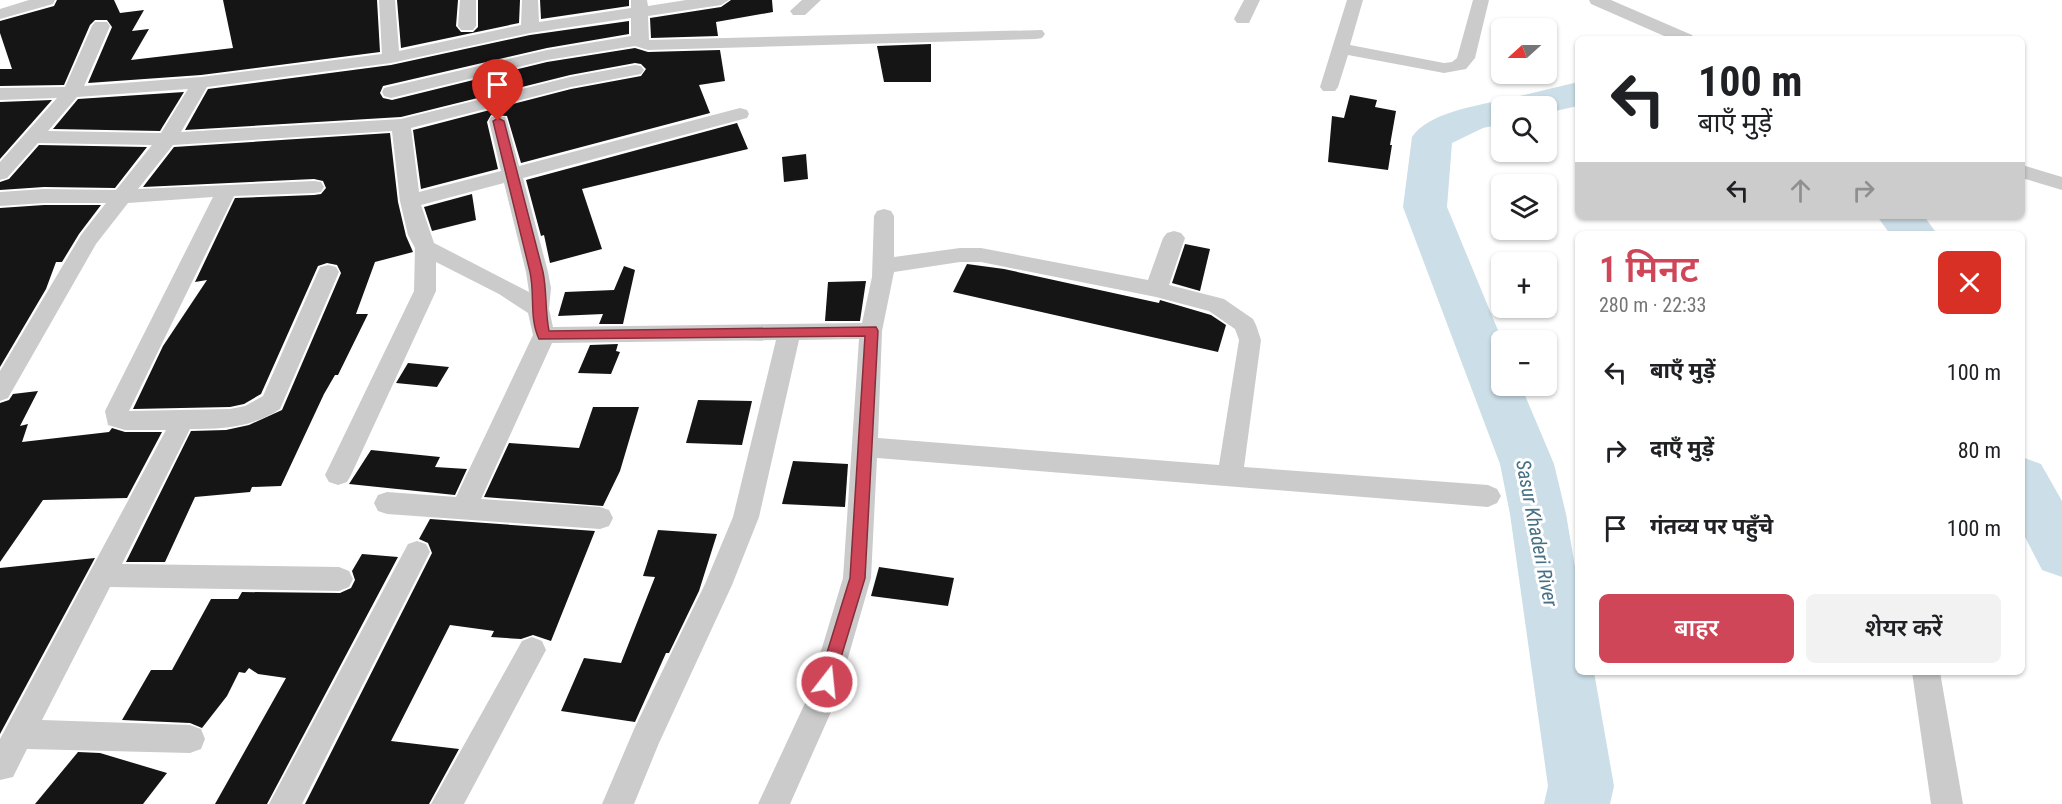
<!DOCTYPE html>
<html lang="hi">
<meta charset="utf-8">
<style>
:root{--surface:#fff;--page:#f2f2f2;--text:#202124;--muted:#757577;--accent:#cf4659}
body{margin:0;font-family:"Roboto Condensed","Noto Sans Devanagari",sans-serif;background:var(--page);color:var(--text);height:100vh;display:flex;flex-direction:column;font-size:22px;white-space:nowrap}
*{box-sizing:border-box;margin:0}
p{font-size:20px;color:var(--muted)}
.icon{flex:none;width:33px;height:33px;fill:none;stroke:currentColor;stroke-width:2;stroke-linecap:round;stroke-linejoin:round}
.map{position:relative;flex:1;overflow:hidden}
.side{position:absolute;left:1575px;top:231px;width:450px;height:444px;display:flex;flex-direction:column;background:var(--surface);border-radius:9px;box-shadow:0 2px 4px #0004}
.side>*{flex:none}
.top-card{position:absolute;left:1575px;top:36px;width:450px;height:183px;border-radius:9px;box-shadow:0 2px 4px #0004;background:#fff;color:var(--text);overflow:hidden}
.needle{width:39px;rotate:249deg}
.controls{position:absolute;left:1491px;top:18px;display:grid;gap:12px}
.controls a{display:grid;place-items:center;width:66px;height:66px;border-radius:9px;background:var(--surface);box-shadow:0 2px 4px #0004;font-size:30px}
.pin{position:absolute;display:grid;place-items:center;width:51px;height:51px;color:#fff;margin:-62px -26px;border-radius:50% 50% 50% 0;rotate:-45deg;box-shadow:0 0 6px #0007}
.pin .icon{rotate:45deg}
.me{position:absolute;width:66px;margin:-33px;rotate:16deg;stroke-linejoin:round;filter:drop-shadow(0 0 4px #0008)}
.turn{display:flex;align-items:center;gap:21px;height:126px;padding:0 24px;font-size:27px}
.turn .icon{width:78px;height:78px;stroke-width:2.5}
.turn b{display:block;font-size:42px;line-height:51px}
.lanes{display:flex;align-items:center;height:57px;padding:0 24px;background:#0003;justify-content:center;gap:30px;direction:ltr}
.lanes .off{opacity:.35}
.round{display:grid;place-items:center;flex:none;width:63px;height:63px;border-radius:9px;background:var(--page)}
.headline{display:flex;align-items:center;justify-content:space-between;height:102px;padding:0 24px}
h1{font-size:36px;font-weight:600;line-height:45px;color:var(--accent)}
.primary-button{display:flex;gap:12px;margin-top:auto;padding:12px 24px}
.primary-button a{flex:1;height:69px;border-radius:9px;background:var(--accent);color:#fff;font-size:24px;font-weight:600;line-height:69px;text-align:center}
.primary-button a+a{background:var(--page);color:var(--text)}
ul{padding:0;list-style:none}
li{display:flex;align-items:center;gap:18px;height:78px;padding:0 24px}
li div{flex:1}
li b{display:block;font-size:22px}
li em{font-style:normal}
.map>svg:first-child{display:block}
</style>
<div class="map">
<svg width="2062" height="804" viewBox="0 0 2062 804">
<rect width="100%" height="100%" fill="#fff"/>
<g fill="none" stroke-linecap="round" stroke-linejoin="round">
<g fill="#ccdee7" fill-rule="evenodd">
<path d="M1578 82V106L1546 113V106H1502V124L1483 128 1452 143 1447 207 1502 340V386H1521L1554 464 1566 514 1578 584V672H1594L1614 786 1610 804H1544L1548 786 1510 514 1500 464 1403 207 1412 137C1428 113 1475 106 1502 100L1508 102 1511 98Z"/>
<polygon points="1877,216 1924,216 1937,234 1890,234"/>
<polygon points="2022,457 2041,464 2062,501 2062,577 2042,570 2022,531"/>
</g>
</g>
<g fill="#151515">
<polygon points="57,0 114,0 120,13 144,10 132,31 149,29 131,60 233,48 223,0 377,0 380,52 201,75 88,83 112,27 107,20 95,20 90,25 64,85 0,86 0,69 12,69 0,33 0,21 54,6"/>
<polygon points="397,0 458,0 456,26 461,32 473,32 478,27 478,0 520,0 519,23 401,48"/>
<polygon points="540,0 629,0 629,6 541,19"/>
<polygon points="731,0 772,0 773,12 716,22 718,36 651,38 650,18 721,7"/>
<polygon points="629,21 629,34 547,48 383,86 380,93 383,98 392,100 547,62 635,48 648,52 720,50 725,81 699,85 710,113 521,163 507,116 491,115 487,122 498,169 421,189 413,130 571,89 641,76 646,69 641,64 635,63 570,75 401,117 185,130 208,89 391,65 530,35"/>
<polygon points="931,44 931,82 884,82 877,46"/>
<polygon points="184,92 160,131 53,129 78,99"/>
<polygon points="1350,95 1377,100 1375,107 1396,111 1390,145 1392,145 1388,170 1328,162 1332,116 1344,118"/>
<polygon points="52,100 0,159 0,102"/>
<polygon points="737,123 748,149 582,189 602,249 550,263 544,235 541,236 526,180"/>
<polygon points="390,133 398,202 406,236 413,252 375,262 356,314 368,314 338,375 335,375 324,394 281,486 252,487 250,492 195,497 165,562 126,562 191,431 226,430 249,425 282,410 341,273 337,265 327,263 318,266 261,394 244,404 230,407 133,409 163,346 207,280 195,282 235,198 314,195 321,194 326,188 323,181 314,179 143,187 174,147"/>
<polygon points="39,145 147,147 115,188 44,187 0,190 0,182 9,179"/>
<polygon points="806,154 808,179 784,182 782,157"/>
<polygon points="472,194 476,220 432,231 424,207"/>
<polygon points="44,205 101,205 79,234 62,262 56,262 46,289 0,367 0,208"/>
<polygon points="1185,244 1210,249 1200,291 1172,283"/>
<polygon points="967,264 1004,269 1159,303 1160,300 1211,315 1226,325 1218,352 953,292"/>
<polygon points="624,266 635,270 623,324 599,324 603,314 558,316 565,292 614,290"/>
<polygon points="866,281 860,321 825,321 828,282"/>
<polygon points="618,344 616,351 620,352 611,374 578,373 590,345"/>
<polygon points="408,363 449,367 437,387 396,383"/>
<polygon points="38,391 20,426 28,424 22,442 109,432 112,428 125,432 162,432 127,498 43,500 0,562 0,403 9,400 13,394"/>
<polygon points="698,400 752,401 742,445 686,443"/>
<polygon points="593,407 639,407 620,471 603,506 484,497 509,443 579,448"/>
<polygon points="371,450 440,457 435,467 467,469 455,495 349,484"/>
<polygon points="793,461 848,464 845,507 782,504"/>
<polygon points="430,519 595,531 551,641 533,635 521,639 491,637 494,631 450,625 391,741 459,749 429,804 305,804 432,553 428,543 419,539"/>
<polygon points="658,530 717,534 699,591 669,653 666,653 635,722 561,711 584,658 621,663 655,577 643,576"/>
<polygon points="362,554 398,557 267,804 215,804 286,678 258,674 249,668 245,673 239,672 227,696 202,728 190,723 122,720 151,670 172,670 211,599 238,599 242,592 340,593 351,588 355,580 352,571"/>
<polygon points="95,558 0,734 0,568"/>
<polygon points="879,567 954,578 948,606 871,596"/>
<polygon points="78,752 100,753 167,773 143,804 35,804"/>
</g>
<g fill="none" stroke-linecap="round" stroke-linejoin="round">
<g fill="#cbcbcb" fill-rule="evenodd">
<polygon points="29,0 55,0 53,4 0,19 0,9"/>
<path d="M379 0H395L399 51 521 25 522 0H538L539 22 631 8V0H647L648 6 686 0H729L721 5 648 16 649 40 1042 30 1045 34 1042 38 1036 39 648 50 635 46 547 60 391 98 384 96 382 92 384 88 547 50 631 36V18L530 33 391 63 207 87 181 132 401 119 570 77 635 65 641 66 644 70 641 74 571 87 411 128 419 192 501 171 489 121 491 117H505L507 121 519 166 740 108 747 110 749 114 747 118 523 178 548 272 551 288 549 309 553 327 862 323 872 277 874 216 877 211 884 209 891 211 894 216V257L960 248H981L1148 280 1163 238 1167 233 1174 231 1181 233 1185 238 1169 285 1224 299 1253 319 1256 325 1261 340 1244 467 1488 485 1497 489 1501 496 1497 503 1488 507 877 458 871 578 835 703 790 804H758L806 701 843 578 859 339 799 340 759 517 732 585 659 743 634 804H602L635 727 705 584 733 517 776 340 552 343 481 499 600 507 609 510 613 518 609 526 600 529 387 514 378 511 374 503 378 495 387 492 456 497 533 335 528 313 499 294 436 262V291L351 475 347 482 338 485 329 482 325 475 414 291 415 248 408 235 400 201 392 131 173 145 138 189 314 181 321 182 324 187 321 192 314 193 234 196 129 411 230 409 245 406 263 396 320 267 328 265 336 267 339 272 280 409C253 427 223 429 190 429L122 564 339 567 349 571 353 579 349 587 339 591 110 587 42 720 190 725 201 729 205 739 201 749 190 753 27 749 13 777 0 780V739L166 430H125L108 425 105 411 213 197 128 203 96 244 8 398 0 401V371L81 235 106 203H44L0 206V192L44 189 116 190 152 145 38 143 7 178 0 180V162L57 98 0 100V88L65 87 92 26 95 22H107L110 26 84 86 201 77 382 54ZM188 89 161 133 48 131 77 97ZM504 183 526 272 529 292 434 243 421 205ZM960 262H981L1156 297 1209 311 1235 329 1239 340 1219 465 878 438 882 331 894 272Z"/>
<polygon points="460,0 476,0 476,26 473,30 461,30 458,26"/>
<polygon points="802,0 821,0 805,15 793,15 790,11"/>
<polygon points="1244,0 1260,0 1249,23 1237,23 1234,19"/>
<polygon points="1347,0 1363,0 1350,45 1444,63 1452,62 1457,58 1473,0 1489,0 1475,58 1466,69 1444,73 1348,55 1338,87 1335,91 1323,91 1320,87"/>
<polygon points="1589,0 1611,0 1692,35 1695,39 1671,39 1591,4"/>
<polygon points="2022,165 2062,177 2062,190 2022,178"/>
<polygon points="417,541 426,544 430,552 302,804 269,804 408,544"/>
<polygon points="532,637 542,641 546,650 464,804 431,804 522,641"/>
<polygon points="1912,672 1940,672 1963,804 1931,804"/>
</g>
</g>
<path fill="#cf4659" stroke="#872e3a" stroke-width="1.5" d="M498 118 504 121 543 272C547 292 545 311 549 331L876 327 878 331 865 578 832 687 827 690 821 687 818 682 850 578 865 336 539 339C529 318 535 294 530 272L493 121Z"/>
<g text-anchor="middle" stroke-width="6" stroke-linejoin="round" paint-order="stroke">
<g font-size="20" font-style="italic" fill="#467185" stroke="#fff">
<text transform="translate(1537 533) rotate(79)" y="7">Sasur Khaderi River</text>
</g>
</g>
</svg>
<div class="controls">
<a><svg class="needle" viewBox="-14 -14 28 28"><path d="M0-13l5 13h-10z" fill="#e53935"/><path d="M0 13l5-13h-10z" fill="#757577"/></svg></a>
<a><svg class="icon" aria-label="search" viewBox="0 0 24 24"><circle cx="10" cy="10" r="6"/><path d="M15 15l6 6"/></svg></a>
<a><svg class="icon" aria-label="layers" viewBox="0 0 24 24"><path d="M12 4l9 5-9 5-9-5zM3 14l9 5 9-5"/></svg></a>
<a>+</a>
<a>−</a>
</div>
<div class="pin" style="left:498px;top:121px;background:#d93025"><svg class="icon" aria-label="arrive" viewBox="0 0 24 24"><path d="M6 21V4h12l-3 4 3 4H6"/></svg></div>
<svg class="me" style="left:827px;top:682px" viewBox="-20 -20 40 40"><circle r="17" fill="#cf4659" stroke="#fff" stroke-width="3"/><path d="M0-11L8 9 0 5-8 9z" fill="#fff"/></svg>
<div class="top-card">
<div class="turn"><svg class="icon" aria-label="left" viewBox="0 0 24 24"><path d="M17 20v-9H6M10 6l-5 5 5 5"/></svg><div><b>100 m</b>बाएँ मुड़ें</div></div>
<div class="lanes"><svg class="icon" aria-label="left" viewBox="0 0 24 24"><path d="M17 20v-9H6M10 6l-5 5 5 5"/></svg><svg class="icon off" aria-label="ahead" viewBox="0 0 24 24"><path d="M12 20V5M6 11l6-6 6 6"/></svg><svg class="icon off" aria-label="right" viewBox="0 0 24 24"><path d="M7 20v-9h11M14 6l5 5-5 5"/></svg></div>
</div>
<section class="side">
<div class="headline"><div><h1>1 मिनट</h1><p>280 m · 22:33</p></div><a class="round" style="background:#d93025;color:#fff"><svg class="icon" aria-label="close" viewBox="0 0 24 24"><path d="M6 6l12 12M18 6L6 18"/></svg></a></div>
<ul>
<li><svg class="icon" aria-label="left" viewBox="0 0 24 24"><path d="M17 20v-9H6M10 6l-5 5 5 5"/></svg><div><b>बाएँ मुड़ें</b></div><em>100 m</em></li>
<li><svg class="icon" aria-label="right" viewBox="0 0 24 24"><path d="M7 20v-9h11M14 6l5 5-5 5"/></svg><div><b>दाएँ मुड़ें</b></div><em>80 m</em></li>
<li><svg class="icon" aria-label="arrive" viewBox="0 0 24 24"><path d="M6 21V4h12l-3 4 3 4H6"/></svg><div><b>गंतव्य पर पहुँचे</b></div><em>100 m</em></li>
</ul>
<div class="primary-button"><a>बाहर</a><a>शेयर करें</a></div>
</section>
</div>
